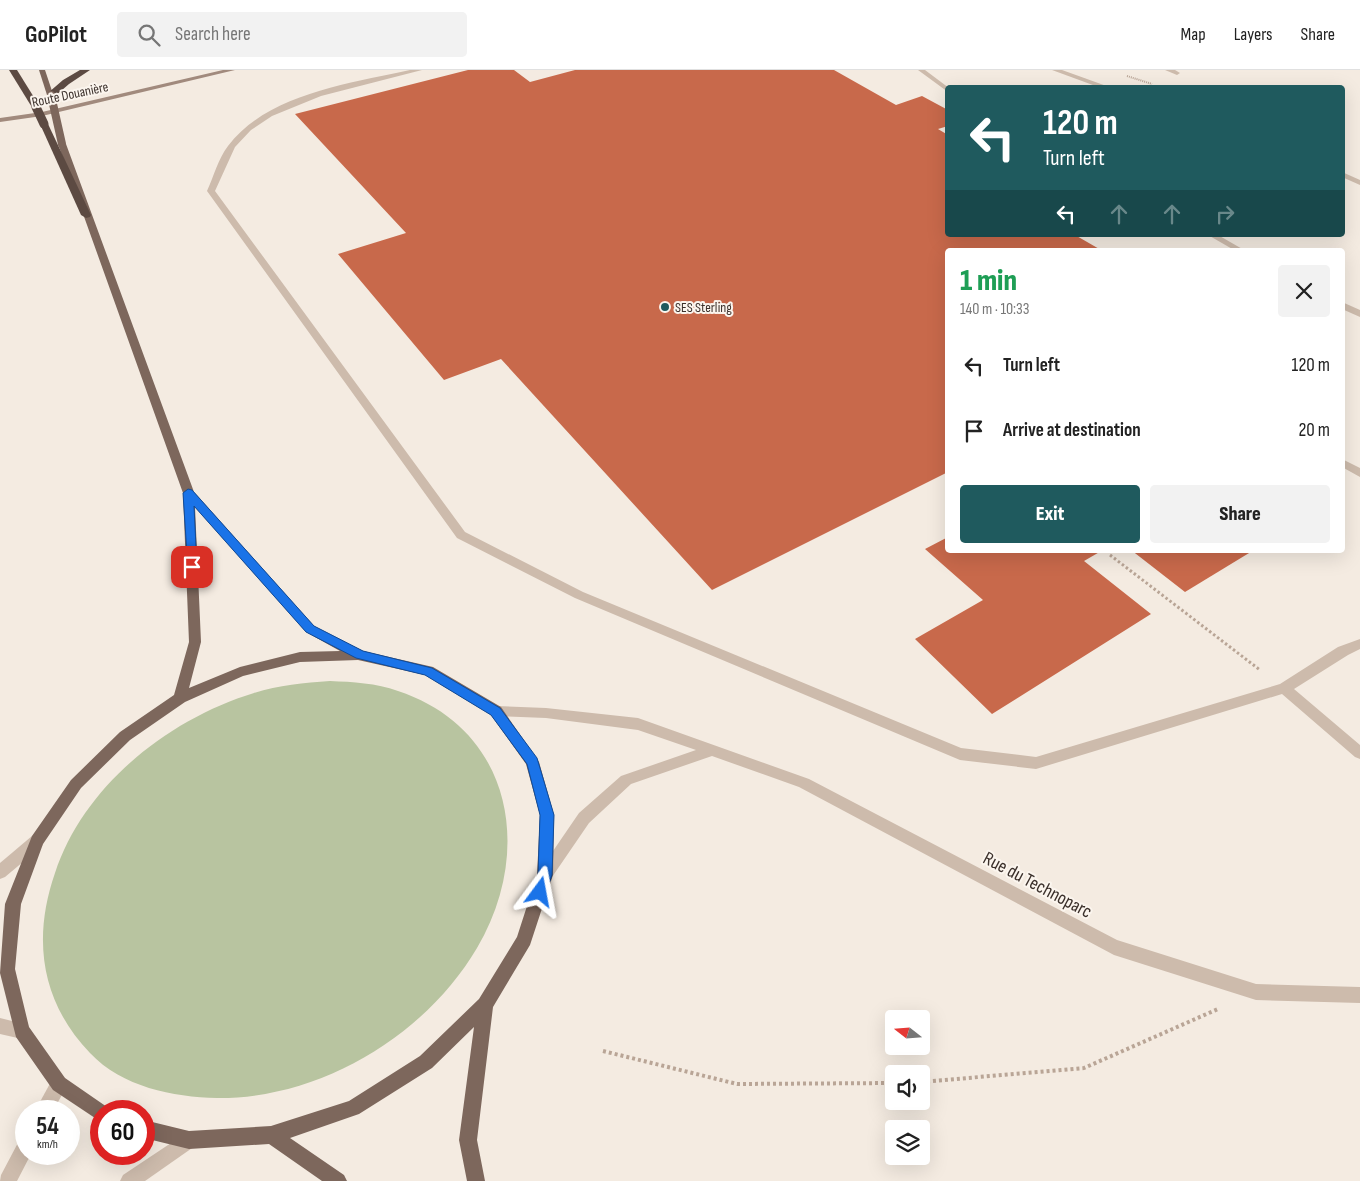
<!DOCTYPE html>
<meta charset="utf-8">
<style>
:root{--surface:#fff;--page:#f2f2f2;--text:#222;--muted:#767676;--line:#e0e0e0;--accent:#1f5a5e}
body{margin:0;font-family:"Sofia Sans Condensed",sans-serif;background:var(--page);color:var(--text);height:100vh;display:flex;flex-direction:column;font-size:19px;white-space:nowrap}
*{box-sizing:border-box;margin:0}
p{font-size:16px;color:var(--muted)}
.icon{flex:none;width:28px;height:28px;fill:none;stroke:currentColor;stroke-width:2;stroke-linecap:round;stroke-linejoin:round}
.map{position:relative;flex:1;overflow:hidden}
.drawer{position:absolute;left:945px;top:178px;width:400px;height:305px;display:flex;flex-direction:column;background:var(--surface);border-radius:5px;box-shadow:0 5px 20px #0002}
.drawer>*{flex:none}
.top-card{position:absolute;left:945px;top:15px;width:400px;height:152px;border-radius:5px;box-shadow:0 5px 20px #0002;background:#1f5a5e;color:#fff;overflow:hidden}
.needle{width:32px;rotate:287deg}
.tools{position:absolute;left:885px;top:940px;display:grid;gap:10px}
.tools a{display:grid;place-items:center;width:45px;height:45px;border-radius:5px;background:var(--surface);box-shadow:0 5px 20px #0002;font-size:25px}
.speed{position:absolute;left:15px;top:1030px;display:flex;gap:10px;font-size:25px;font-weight:700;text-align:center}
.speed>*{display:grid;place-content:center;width:65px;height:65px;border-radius:50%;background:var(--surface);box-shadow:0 5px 20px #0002;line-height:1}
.speed small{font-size:12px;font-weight:400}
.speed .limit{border:8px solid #d22;background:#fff;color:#111}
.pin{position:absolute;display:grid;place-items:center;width:42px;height:42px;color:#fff;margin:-21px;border-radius:10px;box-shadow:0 2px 8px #0006}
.me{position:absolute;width:55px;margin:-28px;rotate:13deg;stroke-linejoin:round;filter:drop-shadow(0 0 4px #0008)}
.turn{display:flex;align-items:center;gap:18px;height:105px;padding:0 15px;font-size:22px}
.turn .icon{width:65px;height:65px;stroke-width:2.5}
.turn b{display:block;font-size:35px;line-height:42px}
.lanes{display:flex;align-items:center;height:48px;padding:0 15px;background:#0003;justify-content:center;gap:25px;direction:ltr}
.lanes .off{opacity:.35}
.round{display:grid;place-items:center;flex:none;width:52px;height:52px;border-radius:5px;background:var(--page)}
.headline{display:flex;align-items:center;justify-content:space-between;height:85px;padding:0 15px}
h1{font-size:30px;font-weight:800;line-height:38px;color:#1e9e55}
.button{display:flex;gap:10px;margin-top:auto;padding:10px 15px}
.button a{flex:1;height:58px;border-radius:5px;background:var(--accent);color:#fff;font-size:20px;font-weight:800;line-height:58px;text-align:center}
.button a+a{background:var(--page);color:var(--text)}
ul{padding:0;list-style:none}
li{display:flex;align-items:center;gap:15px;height:65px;padding:0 15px}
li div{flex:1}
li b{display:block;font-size:19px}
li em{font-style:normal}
header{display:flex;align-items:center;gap:30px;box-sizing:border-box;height:70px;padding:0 25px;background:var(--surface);border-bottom:1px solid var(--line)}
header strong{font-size:24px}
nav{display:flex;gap:28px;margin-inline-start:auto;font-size:18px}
.search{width:350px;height:45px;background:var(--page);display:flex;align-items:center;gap:12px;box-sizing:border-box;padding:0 18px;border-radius:5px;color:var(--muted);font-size:19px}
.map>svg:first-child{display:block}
</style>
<header>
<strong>GoPilot</strong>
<div class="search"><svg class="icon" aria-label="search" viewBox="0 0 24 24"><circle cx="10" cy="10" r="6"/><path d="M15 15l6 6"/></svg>Search here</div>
<nav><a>Map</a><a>Layers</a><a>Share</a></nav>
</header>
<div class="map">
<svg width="1360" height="1111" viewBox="0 0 1360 1111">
<rect width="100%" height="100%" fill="#f4ebe1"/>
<path fill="#b8c4a0" d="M330 611C353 612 376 613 398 621 513 659 534 782 477 878 425 966 320 1029 217 1028 173 1027 122 1017 90 983 41 932 32 869 55 803 84 715 169 649 254 623 279 615 304 613 330 611Z"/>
<g fill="#c8694b">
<polygon points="468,0 514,0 530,12 575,0 834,0 896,35 922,26 948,40 948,56 938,59 948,65 948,165 1075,165 1101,180 948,180 948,402 712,520 501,289 444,310 338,184 406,163 295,44"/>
<polygon points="948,467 948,480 1103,480 1084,491 1151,544 992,644 915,569 983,530 925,479"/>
<polygon points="1131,480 1254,480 1185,522"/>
</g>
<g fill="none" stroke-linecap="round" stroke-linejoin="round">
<polyline stroke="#b9a596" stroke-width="2" stroke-dasharray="1 1" stroke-linecap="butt" points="1127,6 1152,14"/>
<polyline stroke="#b9a596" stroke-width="3" stroke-dasharray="2.5 2.5" stroke-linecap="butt" points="1110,485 1260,600"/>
<g stroke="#b9a596" stroke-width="4" stroke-dasharray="3 3" stroke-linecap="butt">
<polyline points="603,981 737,1014 894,1013"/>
<polyline points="921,1012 1084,998 1218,939"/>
</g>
<g fill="#cdbbac" fill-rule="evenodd">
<path d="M410 0H422L321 26 272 46 251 60 235 77 215 121 465 462 583 522 961 678 1036 687 1280 614 1338 577 1360 569V579L1348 585 1294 619 1360 675V689L1355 687 1282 624 1036 699 960 690 575 528 457 468 207 121C214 106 218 89 228 76 267 24 351 13 410 0Z"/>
<polygon points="918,0 925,0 949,18 948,18 948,22"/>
<polygon points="1052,0 1062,0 1112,18 1101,18"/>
<polygon points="1165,0 1175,0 1180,3 1177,5"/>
<polygon points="1342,102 1360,110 1360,115 1342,107"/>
<polygon points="1208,165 1218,165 1244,180 1234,180"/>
<polygon points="1342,232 1360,240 1360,247 1342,239"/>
<polygon points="1342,389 1360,398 1360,407 1342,397"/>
<polygon points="496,636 546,638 638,648 809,709 1117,870 1256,914 1360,917 1360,933 1256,930 1114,885 799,717 712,686 631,714 589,753 550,810 545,812 540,810 537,805 540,800 579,743 621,706 696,680 638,660 546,648 496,646 491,645 489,641 491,637"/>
<polygon points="59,1005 65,1008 68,1014 53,1041 35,1041 53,1008"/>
<polygon points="189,1061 195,1064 198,1070 195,1076 145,1111 120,1111 123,1105"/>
<polygon points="26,1066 26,1084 31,1084 17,1111 0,1111 1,1105 20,1069"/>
</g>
<g fill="#cdbbac" fill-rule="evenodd">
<polygon points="37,764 42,766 44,771 42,776 5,807 0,809 0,793 32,766"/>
<polygon points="0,948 28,955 30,961 28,967 22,969 0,964"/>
</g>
<polygon fill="#a18a7d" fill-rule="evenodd" points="223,0 235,0 42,46 0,52 0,48 42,42"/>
<g fill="#7d675c" fill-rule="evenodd">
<polygon points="39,0 45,0 54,27 47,25"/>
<path d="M59 72 66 74 194 422 314 556 363 581 433 597 501 637 539 692 554 745 553 805 530 875 493 937 477 1070 485 1111H467L459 1070 474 957 432 998 359 1044 290 1068 344 1105 347 1111H322L269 1074 189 1079 144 1068V1050L189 1061 271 1056 349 1031 420 986 479 929 517 867 537 805 540 745 526 694 491 645 425 605 358 590 300 592 243 606 185 632 130 670 81 718 43 774 21 834 15 899 29 957 65 1008 107 1037 109 1041H101V1052L53 1020 16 967 0 903 5 834 32 766 71 710 120 662 174 625 189 572 183 423 58 74ZM195 437 306 562 340 581 300 582 240 597 189 618 201 572Z"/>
</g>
<g fill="#5c4a42" fill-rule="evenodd">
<polygon points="9,0 17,0 40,37 39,39 33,39"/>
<polygon points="80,0 90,0 69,14 54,27 48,27 48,23 63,10"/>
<polygon points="44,51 48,54 91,145 90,147 86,148 81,145 40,54"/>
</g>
<polyline stroke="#7d675c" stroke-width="8" points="51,25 62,74"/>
<polyline stroke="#5c4a42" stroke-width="9" points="36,37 44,54"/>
</g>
<polygon fill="#1a73e8" stroke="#114b97" points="188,419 192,420 314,556 363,581 432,598 500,638 537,688 554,745 552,805 545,826 540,828 535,826 533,822 538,805 540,745 527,694 491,645 425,605 356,588 306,562 194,436 197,497 192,501 188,500 183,423"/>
<circle fill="#1f5a5e" stroke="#fbf5ee" stroke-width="2" cx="665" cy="237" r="5"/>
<g text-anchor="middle" stroke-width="4" stroke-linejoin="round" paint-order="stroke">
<g font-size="14" fill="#3b302b" stroke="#fbf5ee">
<text transform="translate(70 24) rotate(-12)" y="5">Route Douanière</text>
</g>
<g font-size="14" fill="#3b302b" stroke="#fbf5ee" text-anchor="start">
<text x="675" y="242">SES Sterling</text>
</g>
<g font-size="19" fill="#3b302b" stroke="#fbf5ee">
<text transform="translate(1038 814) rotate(28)" y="7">Rue du Technoparc</text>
</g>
</g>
</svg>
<div class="tools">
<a><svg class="needle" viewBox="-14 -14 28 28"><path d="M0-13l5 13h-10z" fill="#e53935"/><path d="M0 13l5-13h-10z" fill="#767676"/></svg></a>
<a><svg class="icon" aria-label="sound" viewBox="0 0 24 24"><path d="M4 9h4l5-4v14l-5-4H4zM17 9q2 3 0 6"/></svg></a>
<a><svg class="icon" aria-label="layers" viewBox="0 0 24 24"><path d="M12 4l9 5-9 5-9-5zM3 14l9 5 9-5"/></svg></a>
</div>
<div class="speed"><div>54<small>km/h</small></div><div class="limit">60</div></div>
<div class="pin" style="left:192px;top:497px;background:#d93025"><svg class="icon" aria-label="arrive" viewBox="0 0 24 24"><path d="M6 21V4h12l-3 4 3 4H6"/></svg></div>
<svg class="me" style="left:540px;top:822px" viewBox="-20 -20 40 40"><path d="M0-17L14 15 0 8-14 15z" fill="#1a73e8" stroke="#fff" stroke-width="4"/></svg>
<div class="top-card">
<div class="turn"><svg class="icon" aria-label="left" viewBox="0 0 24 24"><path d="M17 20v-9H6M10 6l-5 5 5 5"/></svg><div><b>120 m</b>Turn left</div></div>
<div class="lanes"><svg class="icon" aria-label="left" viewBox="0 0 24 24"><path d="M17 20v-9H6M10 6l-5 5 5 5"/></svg><svg class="icon off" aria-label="ahead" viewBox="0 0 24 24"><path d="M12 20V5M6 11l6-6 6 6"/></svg><svg class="icon off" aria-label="ahead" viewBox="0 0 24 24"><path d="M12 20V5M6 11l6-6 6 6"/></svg><svg class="icon off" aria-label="right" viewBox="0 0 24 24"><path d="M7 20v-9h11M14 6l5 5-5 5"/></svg></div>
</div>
<section class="drawer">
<div class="headline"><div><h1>1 min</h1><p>140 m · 10:33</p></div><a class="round"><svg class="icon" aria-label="close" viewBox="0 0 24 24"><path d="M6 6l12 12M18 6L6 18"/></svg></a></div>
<ul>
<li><svg class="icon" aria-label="left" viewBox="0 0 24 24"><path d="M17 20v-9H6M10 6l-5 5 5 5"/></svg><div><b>Turn left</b></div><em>120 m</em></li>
<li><svg class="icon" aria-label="arrive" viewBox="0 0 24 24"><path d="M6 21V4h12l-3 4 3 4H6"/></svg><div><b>Arrive at destination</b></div><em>20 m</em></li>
</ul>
<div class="button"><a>Exit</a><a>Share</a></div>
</section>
</div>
